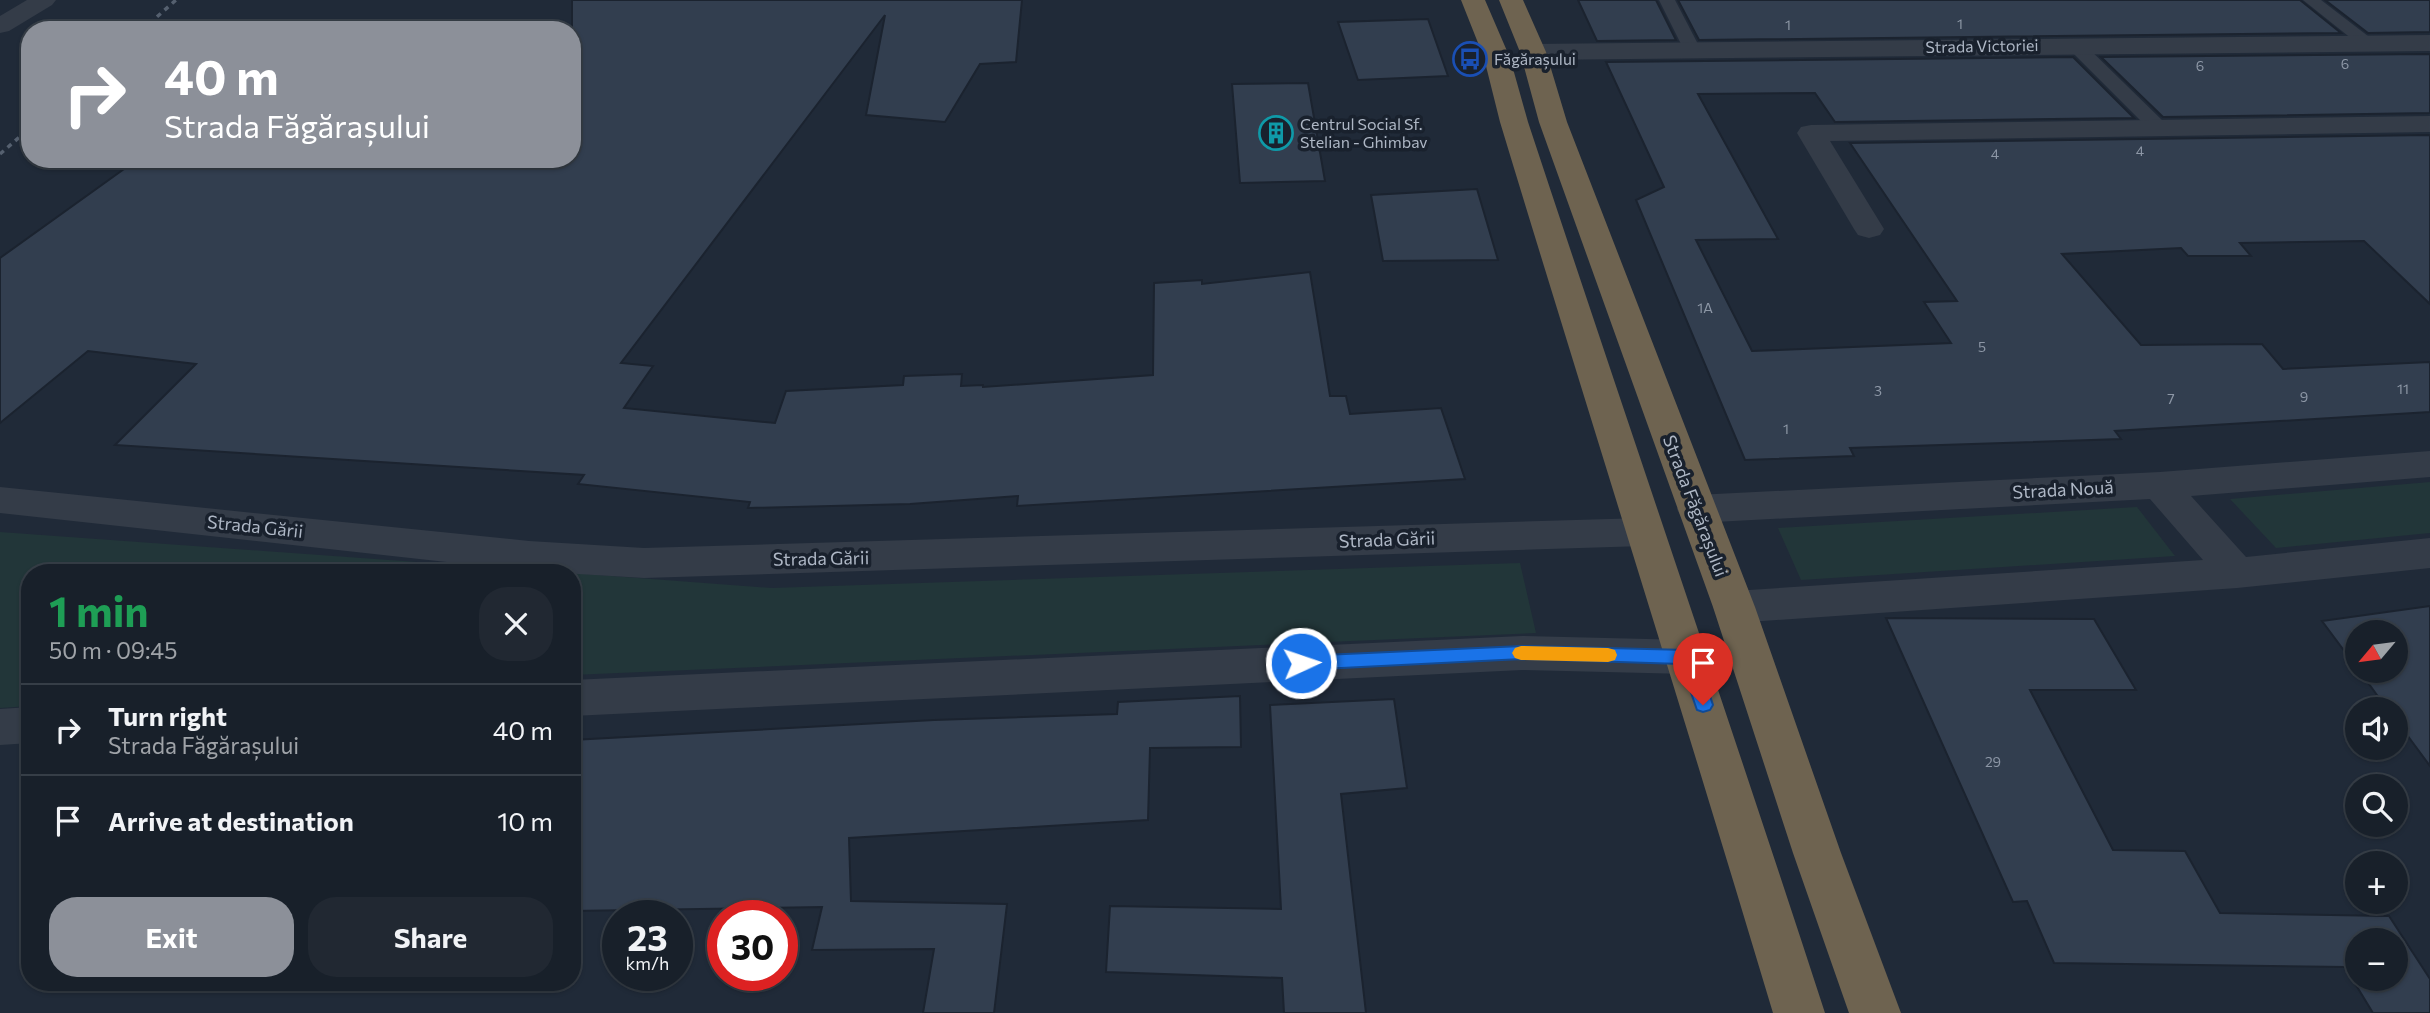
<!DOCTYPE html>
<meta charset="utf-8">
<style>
:root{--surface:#18202a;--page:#212832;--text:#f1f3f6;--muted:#9fa3a8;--line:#363e47;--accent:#8c9099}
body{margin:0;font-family:Commissioner,sans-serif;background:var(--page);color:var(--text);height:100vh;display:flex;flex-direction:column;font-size:26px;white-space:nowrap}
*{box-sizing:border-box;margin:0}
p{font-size:23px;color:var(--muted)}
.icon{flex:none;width:38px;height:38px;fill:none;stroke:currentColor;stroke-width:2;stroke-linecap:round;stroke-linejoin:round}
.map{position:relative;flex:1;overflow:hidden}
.sheet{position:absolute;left:21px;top:564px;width:560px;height:427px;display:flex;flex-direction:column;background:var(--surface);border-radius:28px;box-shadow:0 2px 5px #0004,0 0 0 2px var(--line)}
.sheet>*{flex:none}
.guide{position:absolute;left:21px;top:21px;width:560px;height:147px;border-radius:28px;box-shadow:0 2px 5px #0004,0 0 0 2px var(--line);background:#8c9099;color:#fff;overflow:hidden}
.needle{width:46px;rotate:241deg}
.fabs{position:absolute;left:2345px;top:620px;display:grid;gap:14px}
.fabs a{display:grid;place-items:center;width:63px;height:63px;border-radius:50%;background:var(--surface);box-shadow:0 2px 5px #0004,0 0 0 2px var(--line);font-size:35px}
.speed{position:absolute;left:602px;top:900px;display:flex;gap:14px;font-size:35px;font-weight:700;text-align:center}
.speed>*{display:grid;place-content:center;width:91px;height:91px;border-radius:50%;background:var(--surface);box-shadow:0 2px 5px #0004,0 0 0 2px var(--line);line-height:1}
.speed small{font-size:18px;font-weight:400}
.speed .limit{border:10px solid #d22;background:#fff;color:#111}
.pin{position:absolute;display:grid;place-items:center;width:60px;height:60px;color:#fff;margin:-72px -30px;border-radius:50% 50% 50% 0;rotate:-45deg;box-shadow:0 0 7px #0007}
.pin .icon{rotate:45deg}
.me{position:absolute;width:77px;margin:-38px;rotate:87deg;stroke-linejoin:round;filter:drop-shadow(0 0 5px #0008)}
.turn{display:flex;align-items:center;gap:24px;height:147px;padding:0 28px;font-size:32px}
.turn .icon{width:91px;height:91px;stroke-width:2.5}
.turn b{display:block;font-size:49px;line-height:60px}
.round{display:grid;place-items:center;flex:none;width:74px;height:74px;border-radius:28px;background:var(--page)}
.summary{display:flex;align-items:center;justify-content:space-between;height:119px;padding:0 28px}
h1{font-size:42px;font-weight:700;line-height:52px;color:#1e9e55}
.cta{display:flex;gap:14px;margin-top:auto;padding:14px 28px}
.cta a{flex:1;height:80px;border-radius:28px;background:var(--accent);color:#fff;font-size:28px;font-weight:700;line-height:80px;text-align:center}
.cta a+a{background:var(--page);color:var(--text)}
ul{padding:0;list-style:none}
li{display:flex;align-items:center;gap:21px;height:91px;padding:0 28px;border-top:2px solid var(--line)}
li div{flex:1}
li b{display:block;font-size:26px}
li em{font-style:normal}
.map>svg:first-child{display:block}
</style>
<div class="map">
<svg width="2430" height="1013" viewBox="0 0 2430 1013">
<rect width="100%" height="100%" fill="#202a38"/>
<g fill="#223639">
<polygon points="2430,482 2430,533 2276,548 2230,499"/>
<polygon points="2137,507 2175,556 1801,580 1778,528"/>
<polygon points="0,532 555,572 30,572 30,706 0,708"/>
<polygon points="1520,563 1536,633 572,675 572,573 772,588"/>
</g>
<g fill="#323e4f" stroke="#1b232f" stroke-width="2" fill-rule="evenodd">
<polygon points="572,0 1022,0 1016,62 980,64 945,122 866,115 885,15 621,363 653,366 624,408 775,423 786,391 903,385 904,376 962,374 961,386 983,385 983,387 1153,375 1154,283 1202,280 1202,284 1310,272 1330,396 1346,396 1350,414 1441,408 1465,479 1017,506 1018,496 910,504 748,508 750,502 578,484 584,475 115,445 196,364 88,351 0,423 0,258 138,159 572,159"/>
<polygon points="1578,0 1656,0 1676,40 1597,41"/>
<polygon points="1678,0 2300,0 2341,33 1699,40"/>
<polygon points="2325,0 2430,0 2430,32 2368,33"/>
<polygon points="1428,19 1448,76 1358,80 1338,22"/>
<polygon points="2430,54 2430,113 2163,117 2101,57"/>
<polygon points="2073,57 2134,118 1835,122 1815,93 1698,94 1778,239 1696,240 1752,351 1951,343 1924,302 1957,301 1850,143 2430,135 2430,304 2364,241 2240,243 2251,256 2188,256 2181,248 2062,254 2141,345 2262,344 2283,369 2430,362 2430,412 2115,431 2121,439 1850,448 1854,456 1745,460 1636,200 1664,187 1606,62"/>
<polygon points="1308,83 1325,181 1240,183 1232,84"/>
<polygon points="1477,189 1498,260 1383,261 1371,195"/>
<polygon points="2430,606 2430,766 2396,720 2396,709 2387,709 2359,670 2396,670 2396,632 2357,632 2357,668 2322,621"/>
<path d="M1886 618 2094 619 2136 690H2030L2113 850 2185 851 2220 913 2389 916 2430 979V1013H2373L2345 967 2054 963 2027 901 2013 902ZM2357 940H2396V978H2357Z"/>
<polygon points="1240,696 1241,747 1150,748 1148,820 849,838 851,901 1007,904 994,1013 923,1013 934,949 812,950 822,907 572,911 572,740 934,720 1117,714 1118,702"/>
<polygon points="1394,699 1407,788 1341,794 1366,1013 1284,1013 1282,978 1106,972 1110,906 1281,909 1270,705"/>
</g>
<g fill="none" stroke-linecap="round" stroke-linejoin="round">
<g fill="#343c48" fill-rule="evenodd">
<polygon points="1659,0 1675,0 1700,48 1697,52 1685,52"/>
<polygon points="2303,0 2321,0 2377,43 2368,48 2362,47"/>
<polygon points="2075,40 2081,41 2166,124 2168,128 2166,132 2152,132 2069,49 2066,45"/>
</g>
<g fill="#343c48" fill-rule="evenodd">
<polygon points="27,0 56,0 52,5 9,31 0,33 0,16"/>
<polygon points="2430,35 2430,51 1533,60 1524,57 1520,52 1524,47 1533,44"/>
<polygon points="2430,116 2430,132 1830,141 1884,229 1880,235 1869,238 1858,235 1854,229 1797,133 1801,127 1811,125"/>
<polygon points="2430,451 2430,477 2191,496 2246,557 2430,538 2430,568 2237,588 1734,623 1719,618 1713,607 1719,596 1734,591 2203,560 2150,499 1696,523 1682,519 1677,509 1682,499 1696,495 2160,472"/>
<polygon points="0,487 529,541 644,548 1644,518 1658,522 1664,532 1658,542 1644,546 644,578 529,571 0,513"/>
<polygon points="1522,636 1688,640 1703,645 1709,657 1703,669 1688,674 1522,670 572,716 572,680"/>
<polygon points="30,707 30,743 0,745 0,709"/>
</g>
<g fill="#6e6350" fill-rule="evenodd">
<path d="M1461 0H1485L1510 58 1528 122C1626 419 1728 715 1825 1013H1773C1684 715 1590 419 1500 122L1484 58Z"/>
<polygon points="1499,0 1523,0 1546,52 1567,122 1755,607 1841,853 1901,1013 1849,1013 1793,853 1713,607 1539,122 1520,52"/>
</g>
<g stroke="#55606f" stroke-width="3.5" stroke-dasharray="5 5" stroke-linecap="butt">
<polyline points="142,30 176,0"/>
<polyline points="0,154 30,128"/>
</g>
</g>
<polygon fill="#1a73e8" stroke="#114b97" stroke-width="2" points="1522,646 1688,650 1694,652 1697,657 1713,705 1710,710 1703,712 1697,710 1681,664 1522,659 1301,670 1294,668 1292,663 1294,658 1301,656"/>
<polygon fill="#f59e0b" points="1521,646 1608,648 1615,650 1617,655 1615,660 1608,662 1521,660 1515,658 1512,653 1515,648"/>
<defs>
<g id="bus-ring" transform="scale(1.75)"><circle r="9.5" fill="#19212d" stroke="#1a4fb4" stroke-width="1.5"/><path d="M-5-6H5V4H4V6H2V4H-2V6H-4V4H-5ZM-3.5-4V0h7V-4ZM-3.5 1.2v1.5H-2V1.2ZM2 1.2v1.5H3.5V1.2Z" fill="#1a4fb4"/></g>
<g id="building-ring" transform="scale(1.75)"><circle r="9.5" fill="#19212d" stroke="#0f9aa8" stroke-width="1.5"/><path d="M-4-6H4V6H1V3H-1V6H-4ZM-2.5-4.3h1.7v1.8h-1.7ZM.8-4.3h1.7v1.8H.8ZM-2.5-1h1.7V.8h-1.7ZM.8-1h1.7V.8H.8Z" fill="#0f9aa8"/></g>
</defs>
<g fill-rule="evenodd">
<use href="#bus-ring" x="1470" y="59"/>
<use href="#building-ring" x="1276" y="133"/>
</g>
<g text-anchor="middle" stroke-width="7" stroke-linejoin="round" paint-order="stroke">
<g font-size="14" fill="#8d97a6">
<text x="1960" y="29">1</text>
<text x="1788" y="30">1</text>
<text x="2345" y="69">6</text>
<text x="2200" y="71">6</text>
<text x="2140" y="156">4</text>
<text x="1995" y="159">4</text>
<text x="1705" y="313">1A</text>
<text x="1982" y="352">5</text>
<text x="2403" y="394">11</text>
<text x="1878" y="396">3</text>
<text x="2304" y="402">9</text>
<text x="2171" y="404">7</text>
<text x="1786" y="434">1</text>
<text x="1993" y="767">29</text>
</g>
<g font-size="16" fill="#aeb7c5" stroke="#19212d">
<text transform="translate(1982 46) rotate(-1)" y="6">Strada Victoriei</text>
</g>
<g font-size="16" fill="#aeb7c5" stroke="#19212d" text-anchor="start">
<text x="1494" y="65">Făgărașului</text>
<text x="1300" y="130">Centrul Social Sf.<tspan x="1300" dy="18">Stelian - Ghimbav</tspan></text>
</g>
<g font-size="18" fill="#aeb7c5" stroke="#19212d">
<text transform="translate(2063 490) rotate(-3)" y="6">Strada Nouă</text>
<text transform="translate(1695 506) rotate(69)" y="6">Strada Făgărașului</text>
<text transform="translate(255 527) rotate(6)" y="6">Strada Gării</text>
<text transform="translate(1387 540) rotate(-2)" y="6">Strada Gării</text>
<text transform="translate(821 559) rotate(-1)" y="6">Strada Gării</text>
</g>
</g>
</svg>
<div class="fabs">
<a><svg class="needle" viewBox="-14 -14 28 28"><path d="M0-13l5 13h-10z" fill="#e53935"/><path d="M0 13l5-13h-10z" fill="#9fa3a8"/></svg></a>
<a><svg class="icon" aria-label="sound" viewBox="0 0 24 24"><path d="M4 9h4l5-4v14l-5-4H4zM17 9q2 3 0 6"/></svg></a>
<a><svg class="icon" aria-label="search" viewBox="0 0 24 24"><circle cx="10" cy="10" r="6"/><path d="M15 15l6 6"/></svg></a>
<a>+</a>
<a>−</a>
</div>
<div class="speed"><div>23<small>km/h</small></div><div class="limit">30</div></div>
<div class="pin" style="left:1703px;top:705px;background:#d93025"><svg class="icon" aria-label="arrive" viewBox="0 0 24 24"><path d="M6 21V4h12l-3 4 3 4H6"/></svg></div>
<svg class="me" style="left:1301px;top:663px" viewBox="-20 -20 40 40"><circle r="17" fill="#1a73e8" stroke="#fff" stroke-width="3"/><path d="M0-11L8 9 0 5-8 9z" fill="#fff"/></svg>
<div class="guide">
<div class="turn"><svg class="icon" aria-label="right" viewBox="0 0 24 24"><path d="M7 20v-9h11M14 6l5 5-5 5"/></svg><div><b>40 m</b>Strada Făgărașului</div></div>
</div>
<section class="sheet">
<div class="summary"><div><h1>1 min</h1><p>50 m · 09:45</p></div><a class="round"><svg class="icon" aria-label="close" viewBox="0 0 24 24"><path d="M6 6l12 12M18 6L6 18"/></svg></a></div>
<ul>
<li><svg class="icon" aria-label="right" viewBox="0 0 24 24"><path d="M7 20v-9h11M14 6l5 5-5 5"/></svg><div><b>Turn right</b><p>Strada Făgărașului</p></div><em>40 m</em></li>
<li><svg class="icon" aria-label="arrive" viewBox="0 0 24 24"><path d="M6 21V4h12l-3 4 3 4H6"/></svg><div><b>Arrive at destination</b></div><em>10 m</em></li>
</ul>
<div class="cta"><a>Exit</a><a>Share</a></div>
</section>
</div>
